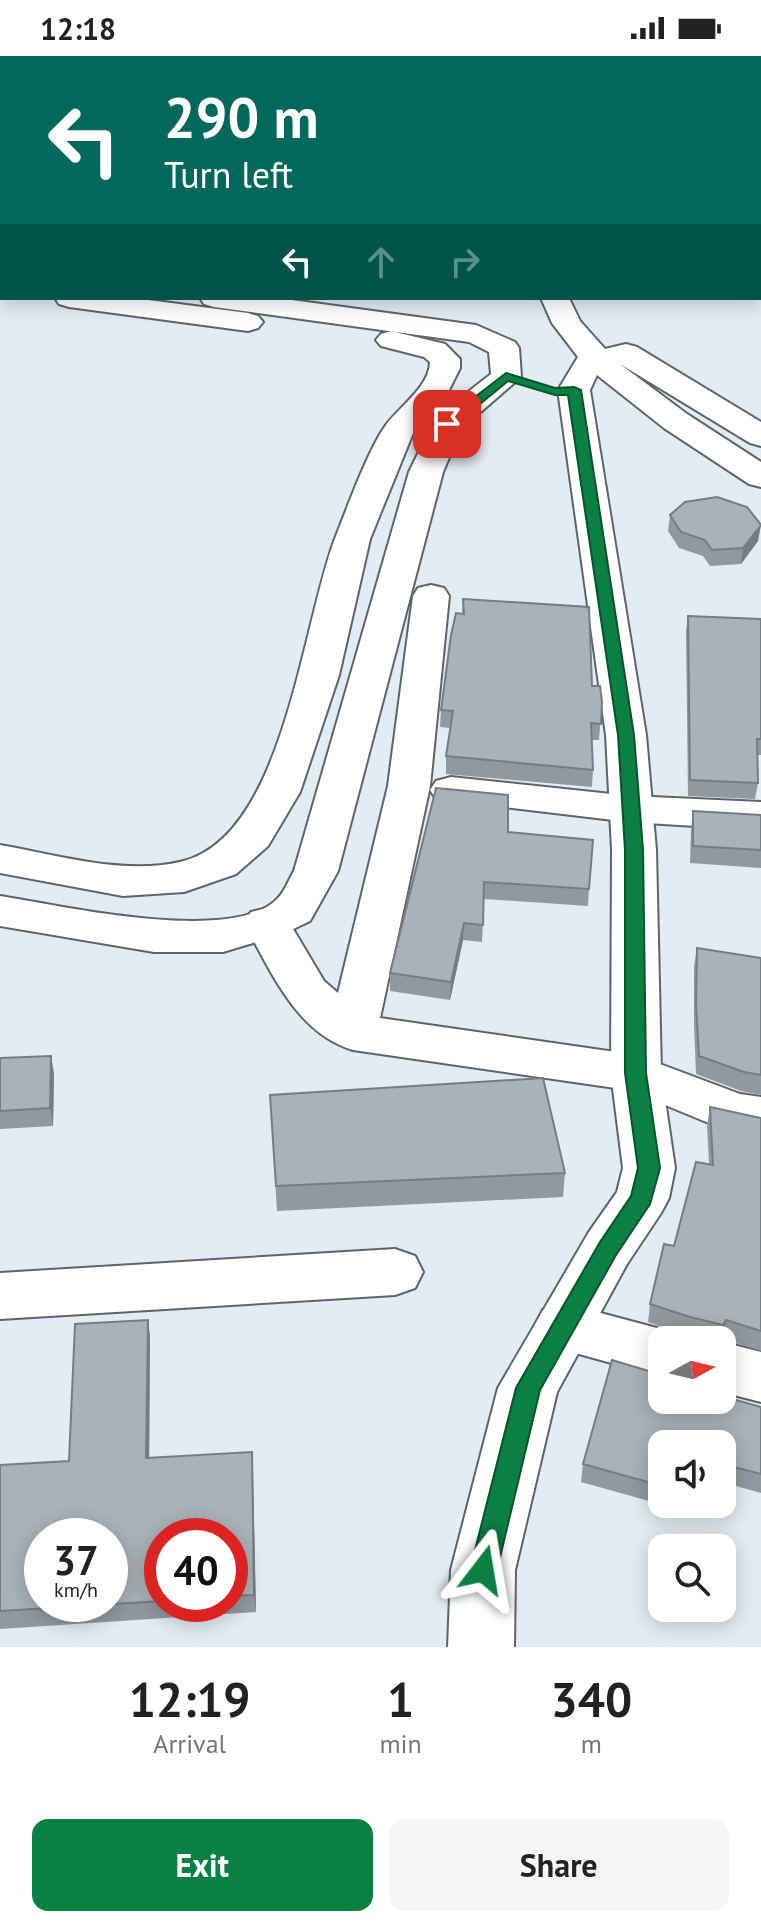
<!DOCTYPE html>
<style>
:root{--surface:#fff;--page:#f6f6f6;--text:#222;--muted:#767676;--accent:#0b8043}
body{margin:0;font-family:"PT Sans",sans-serif;background:var(--page);color:var(--text);height:100vh;display:flex;flex-direction:column;font-size:30px;white-space:nowrap}
*{box-sizing:border-box;margin:0}
p{font-size:26px;color:var(--muted)}
.icon{flex:none;width:44px;height:44px;fill:none;stroke:currentColor;stroke-width:2;stroke-linecap:round;stroke-linejoin:round}
.map{position:relative;height:1591px;overflow:hidden}
.details{display:flex;flex-direction:column;background:var(--surface);flex:1}
.details>*{flex:none}
.banner{position:absolute;left:0px;top:0px;width:762px;height:244px;box-shadow:0 4px 20px #0003;background:#00695c;color:#fff;overflow:hidden}
.needle{width:52px;rotate:82deg}
.buttons{position:absolute;left:648px;top:1270px;display:grid;gap:16px}
.buttons a{display:grid;place-items:center;width:88px;height:88px;border-radius:16px;background:var(--surface);box-shadow:0 4px 20px #0003;font-size:40px}
.speed{position:absolute;left:24px;top:1462px;display:flex;gap:16px;font-size:40px;font-weight:700;text-align:center}
.speed>*{display:grid;place-content:center;width:104px;height:104px;border-radius:50%;background:var(--surface);box-shadow:0 4px 20px #0003;line-height:1}
.speed small{font-size:20px;font-weight:400}
.speed .limit{border:12px solid #d22;background:#fff;color:#111}
.pin{position:absolute;display:grid;place-items:center;width:68px;height:68px;color:#fff;margin:-34px;border-radius:16px;box-shadow:0 4px 12px #0006}
.me{position:absolute;width:88px;margin:-44px;rotate:14deg;stroke-linejoin:round;filter:drop-shadow(0 0 6px #0008)}
.turn{display:flex;align-items:center;gap:28px;height:168px;padding:0 32px;font-size:36px}
.turn .icon{width:104px;height:104px;stroke-width:2.5}
.turn b{display:block;font-size:56px;line-height:68px}
.lanes{display:flex;align-items:center;height:76px;padding:0 32px;background:#0003;justify-content:center;gap:40px;direction:ltr}
.lanes .off{opacity:.35}
.eta{display:flex;justify-content:space-evenly;align-items:center;height:136px;text-align:center}
.eta b{font-size:48px;font-weight:700;line-height:56px}
.primary-button{display:flex;gap:16px;margin-top:auto;padding:16px 32px}
.primary-button a{flex:1;height:92px;border-radius:16px;background:var(--accent);color:#fff;font-size:32px;font-weight:700;line-height:92px;text-align:center}
.primary-button a+a{background:var(--page);color:var(--text)}
.status{display:flex;justify-content:space-between;align-items:center;height:56px;padding:0 40px;background:var(--surface);direction:ltr}
.status svg{height:22px;fill:currentColor}
.map>svg:first-child{display:block}
</style>
<div class="status"><b>12:18</b><svg viewBox="0 0 49 12"><path d="M0 12V9h3v3zM5 12V6h3v6zM10 12V3h3v9zM15 12V0h3v12zM26 1h20v11H26zM47 4h2v5h-2z"/></svg></div>
<div class="map">
<svg width="761" height="1591" viewBox="0 0 761 1591">
<rect width="100%" height="100%" fill="#e2ecf3"/>
<g fill="none" stroke-linecap="round" stroke-linejoin="round">
<g stroke="#5d656b" stroke-width="4">
<g id="street">
<rect x="760" y="110" width="1" height="15"/>
<path d="M431 529 444 532 449 540 430 730 380 962 636 999 740 1038 761 1041V1079L716 1070 629 1034 353 994C296 977 271 915 244 867L251 856 267 852 283 856 324 925 338 937 388 730 413 540 418 532Z"/>
<polygon points="451,721 630,740 761,746 761,774 630,766 436,743 430,734 436,725"/>
<polygon points="395,1193 415,1200 423,1216 415,1232 395,1239 0,1263 0,1217"/>
<polygon points="563,1247 683,1279 685,1284 662,1284 662,1321 543,1288 534,1271 543,1254"/>
<polygon points="722,1286 761,1296 761,1346 722,1336"/>
</g>
</g>
<g stroke="#5d656b" stroke-width="4">
<g id="secondary">
<rect x="0" y="206" width="2" height="16"/>
<polygon points="55,242 133,242 248,257 258,260 263,266 258,272 248,275 69,251 59,248"/>
<path d="M200 242H277L476 269 515 286 519 292 521 321 461 373 443 416 338 815 310 865 283 878 223 896H154L0 870V840C59 849 235 890 278 842 285 835 289 823 294 815L409 416 436 361 491 318 489 296 469 286 214 251 204 248Z"/>
<polygon points="541,242 569,242 580,265 605,293 626,288 637,291 761,366 761,390 750,387 620,308 687,358 761,406 761,431 749,428 664,372 597,319 590,334 646,679 656,794 661,1017 675,1112 669,1142 661,1157 627,1208 557,1336 515,1514 514,1591 448,1591 451,1514 498,1332 589,1176 617,1136 623,1112 611,1017 612,794 606,679 558,334 578,301 552,267"/>
<path d="M391 275 445 288 460 303V312L449 334 413 377 370 483 339 619 300 736 268 790 236 818 184 836 123 840 0 817V789C57 799 122 819 180 806 285 783 302 565 336 480 348 450 368 394 386 369 399 351 430 330 430 306L424 301 381 290 376 284 381 278Z"/>
</g>
</g>
<use href="#street" fill="#fff" fill-rule="evenodd"/>
<use href="#secondary" fill="#fff" fill-rule="evenodd"/>
</g>
<g fill="#91999f" fill-rule="evenodd">
<polygon points="670,459 758,485 741,508 710,510 703,500 679,492 668,475"/>
<polygon points="463,543 592,630 602,646 599,684 592,684 593,714 592,731 446,718 446,700 451,672 440,671 441,654 462,558"/>
<polygon points="688,560 761,563 761,699 758,699 758,727 755,743 688,740 686,575"/>
<polygon points="693,755 761,759 761,812 690,807 691,773"/>
<polygon points="508,776 589,833 588,850 484,843 482,886 463,884 450,944 390,935 390,917"/>
<polygon points="697,892 761,902 761,1039 741,1035 696,1018 694,967 694,911"/>
<polygon points="0,1002 54,1017 53,1070 0,1073"/>
<polygon points="270,1039 565,1117 563,1141 277,1155"/>
<polygon points="710,1051 761,1062 761,1295 723,1283 704,1284 687,1280 648,1266 650,1248 709,1108 707,1070"/>
<path d="M148 1264 150 1281 149 1402 252 1396 256 1556 0 1573V1409L69 1405ZM162 1480H230V1548H162Z"/>
<polygon points="662,1344 761,1351 761,1437 722,1426 722,1388 662,1388 662,1448 668,1448 667,1450 581,1426 583,1408"/>
</g>
<g fill="#767d82">
<polygon points="761,469 758,485 741,508 743,492"/>
<polygon points="464,867 463,884 450,944 451,926"/>
<polygon points="51,1000 54,1017 53,1070 50,1052"/>
<polygon points="148,1264 150,1281 149,1419 146,1402"/>
<polygon points="726,1264 723,1283 720,1284 723,1269"/>
<polygon points="252,1396 253,1414 256,1556 254,1539"/>
</g>
<g fill="#a9b2b9" stroke="#767d82" stroke-width="2" fill-rule="evenodd">
<polygon points="717,441 747,451 761,469 743,492 712,494 705,484 681,476 670,459 685,446"/>
<polygon points="463,543 589,551 592,630 600,630 602,646 601,668 591,667 593,714 446,700 453,655 441,654 451,579 456,557 464,558"/>
<polygon points="688,560 761,563 761,683 757,683 758,727 690,724"/>
<polygon points="436,732 508,739 508,776 593,784 589,833 484,826 483,869 464,867 451,926 390,917"/>
<polygon points="693,755 761,759 761,794 693,790"/>
<polygon points="697,892 761,902 761,1019 744,1016 699,1000 696,948"/>
<polygon points="51,1000 50,1052 0,1055 0,1002"/>
<polygon points="543,1022 565,1117 276,1130 270,1039"/>
<polygon points="710,1051 761,1062 761,1275 726,1264 723,1269 690,1261 650,1248 664,1188 674,1190 696,1106 713,1109"/>
<path d="M148 1264 146 1402 252 1396 254 1539 230 1540V1480H162V1545L0 1555V1409L69 1405 75 1268ZM42 1480H110V1548H42Z"/>
<polygon points="612,1304 662,1319 662,1344 722,1344 722,1340 761,1351 761,1418 722,1408 722,1388 662,1388 662,1430 583,1408"/>
</g>
<polygon fill="#0b8043" stroke="#07532c" stroke-width="2" points="506,317 555,332 574,331 581,334 634,679 643,794 646,1017 660,1112 650,1148 616,1199 540,1334 497,1514 493,1523 483,1527 474,1523 470,1514 516,1332 600,1186 631,1140 638,1112 625,1017 625,794 618,679 568,339 555,339 508,325 452,371 440,368"/>
</svg>
<div class="buttons">
<a><svg class="needle" viewBox="-14 -14 28 28"><path d="M0-13l5 13h-10z" fill="#e53935"/><path d="M0 13l5-13h-10z" fill="#767676"/></svg></a>
<a><svg class="icon" aria-label="sound" viewBox="0 0 24 24"><path d="M4 9h4l5-4v14l-5-4H4zM17 9q2 3 0 6"/></svg></a>
<a><svg class="icon" aria-label="search" viewBox="0 0 24 24"><circle cx="10" cy="10" r="6"/><path d="M15 15l6 6"/></svg></a>
</div>
<div class="speed"><div>37<small>km/h</small></div><div class="limit">40</div></div>
<div class="pin" style="left:447px;top:368px;background:#d93025"><svg class="icon" aria-label="arrive" viewBox="0 0 24 24"><path d="M6 21V4h12l-3 4 3 4H6"/></svg></div>
<svg class="me" style="left:483px;top:1514px" viewBox="-20 -20 40 40"><path d="M0-17L14 15 0 8-14 15z" fill="#0b8043" stroke="#fff" stroke-width="4"/></svg>
<div class="banner">
<div class="turn"><svg class="icon" aria-label="left" viewBox="0 0 24 24"><path d="M17 20v-9H6M10 6l-5 5 5 5"/></svg><div><b>290 m</b>Turn left</div></div>
<div class="lanes"><svg class="icon" aria-label="left" viewBox="0 0 24 24"><path d="M17 20v-9H6M10 6l-5 5 5 5"/></svg><svg class="icon off" aria-label="ahead" viewBox="0 0 24 24"><path d="M12 20V5M6 11l6-6 6 6"/></svg><svg class="icon off" aria-label="right" viewBox="0 0 24 24"><path d="M7 20v-9h11M14 6l5 5-5 5"/></svg></div>
</div>
</div>
<section class="details">
<div class="eta">
<div><b>12:19</b><p>Arrival</p></div>
<div><b>1</b><p>min</p></div>
<div><b>340</b><p>m</p></div>
</div>
<div class="primary-button"><a>Exit</a><a>Share</a></div>
</section>
